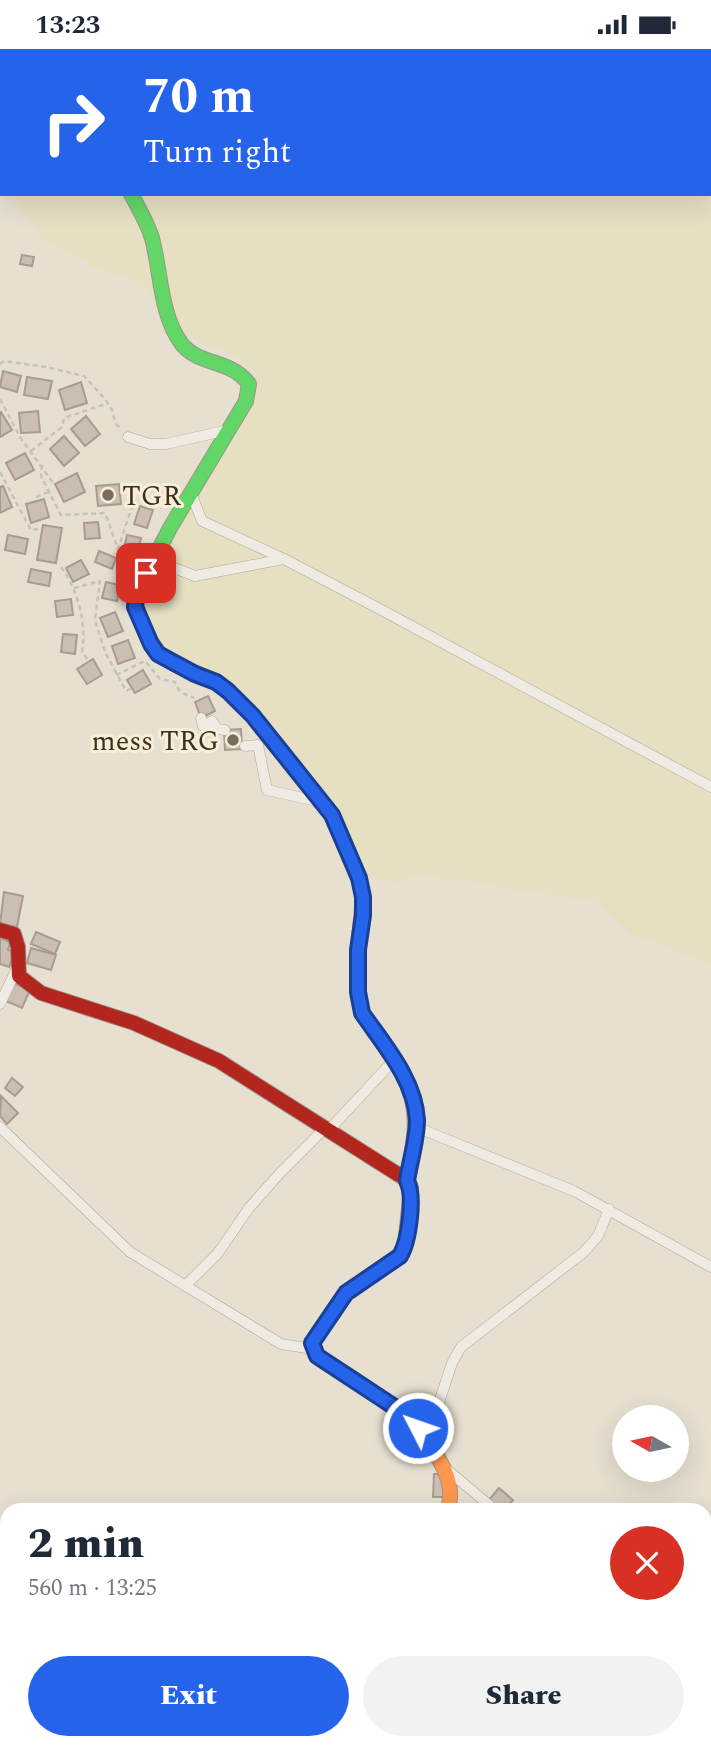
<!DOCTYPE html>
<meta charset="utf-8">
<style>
:root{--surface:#fff;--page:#f2f2f3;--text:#1f2937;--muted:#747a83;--accent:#2563eb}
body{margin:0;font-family:Spectral,serif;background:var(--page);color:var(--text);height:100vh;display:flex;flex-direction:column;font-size:26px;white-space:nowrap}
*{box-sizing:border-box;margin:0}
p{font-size:23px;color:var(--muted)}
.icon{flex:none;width:38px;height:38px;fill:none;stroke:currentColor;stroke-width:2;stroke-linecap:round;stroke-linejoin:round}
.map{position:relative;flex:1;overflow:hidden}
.drawer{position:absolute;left:0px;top:1454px;width:712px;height:247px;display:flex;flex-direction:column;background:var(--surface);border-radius:21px 21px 0 0;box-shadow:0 7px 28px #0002}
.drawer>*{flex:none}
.guide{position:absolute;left:0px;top:0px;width:712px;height:147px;box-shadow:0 7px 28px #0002;background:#2563eb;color:#fff;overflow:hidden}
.needle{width:46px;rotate:279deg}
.tools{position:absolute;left:612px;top:1356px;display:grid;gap:14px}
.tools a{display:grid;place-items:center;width:77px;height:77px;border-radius:50%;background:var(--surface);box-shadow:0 7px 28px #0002;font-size:35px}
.pin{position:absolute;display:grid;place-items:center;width:60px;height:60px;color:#fff;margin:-30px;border-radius:14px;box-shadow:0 4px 10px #0006}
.me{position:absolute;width:77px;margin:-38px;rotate:311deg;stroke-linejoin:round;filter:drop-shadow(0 0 5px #0008)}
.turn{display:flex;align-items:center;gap:24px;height:147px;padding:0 28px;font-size:32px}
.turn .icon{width:91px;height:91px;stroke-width:2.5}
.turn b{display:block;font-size:49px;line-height:60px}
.round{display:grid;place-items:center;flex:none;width:74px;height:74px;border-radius:37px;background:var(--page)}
.overview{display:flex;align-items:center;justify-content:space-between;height:119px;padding:0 28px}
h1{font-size:42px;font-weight:800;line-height:52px}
.button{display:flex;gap:14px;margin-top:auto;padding:14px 28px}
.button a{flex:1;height:80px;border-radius:42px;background:var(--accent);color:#fff;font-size:28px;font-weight:800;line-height:80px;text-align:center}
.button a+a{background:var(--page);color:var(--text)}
.status{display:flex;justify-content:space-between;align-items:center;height:49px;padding:0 35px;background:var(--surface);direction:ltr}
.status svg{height:19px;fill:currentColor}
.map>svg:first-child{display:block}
</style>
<div class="status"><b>13:23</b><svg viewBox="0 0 49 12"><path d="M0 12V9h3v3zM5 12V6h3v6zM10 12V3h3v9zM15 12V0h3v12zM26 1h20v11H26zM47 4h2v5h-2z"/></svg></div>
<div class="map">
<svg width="711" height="1700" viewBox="0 0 711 1700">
<rect width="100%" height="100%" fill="#e7e0d1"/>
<polygon fill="#e6dfc2" points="0,0 711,0 711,917 632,885 595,852 511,841 462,831 412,828 397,833 363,828 357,812 256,664 161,602 140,556 140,546 252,346 256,324 240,309 196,291 136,234 124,227 99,221 42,190 20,157 15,145 710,145 710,2 2,2 2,55"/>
<g fill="#cbbfb2" stroke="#a89c90" stroke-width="2">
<polygon points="22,206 34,208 32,217 20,215"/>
<polygon points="3,322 21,327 17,343 0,338"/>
<polygon points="27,328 52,332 48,350 24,346"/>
<polygon points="81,333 87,354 65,361 59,341"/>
<polygon points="38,362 40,383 21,384 19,364"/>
<polygon points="1,363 12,381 0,388 0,364"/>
<polygon points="86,367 100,385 85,397 71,380"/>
<polygon points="64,387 79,404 64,417 50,400"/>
<polygon points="25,404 34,421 15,431 6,414"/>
<polygon points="77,424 85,443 64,453 55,435"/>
<polygon points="119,435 121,455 98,457 96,437"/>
<polygon points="3,437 12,458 0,464 0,438"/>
<polygon points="44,450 49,468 31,474 26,455"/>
<polygon points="140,457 153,461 147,479 134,475"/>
<polygon points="98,473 100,489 85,490 84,474"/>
<polygon points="43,476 62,479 56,514 37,511"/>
<polygon points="8,486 28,490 25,505 5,501"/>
<polygon points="127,486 141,489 137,507 123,504"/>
<polygon points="99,502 116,509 112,520 95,513"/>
<polygon points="81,511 89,525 73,533 66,519"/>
<polygon points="31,520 51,524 49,537 28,533"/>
<polygon points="106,533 120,536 117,552 102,549"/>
<polygon points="71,550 73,566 57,568 55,552"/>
<polygon points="115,563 123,582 108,588 100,569"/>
<polygon points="63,585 77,586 75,605 61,603"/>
<polygon points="128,591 135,609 118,615 112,597"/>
<polygon points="93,610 102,626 87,635 77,620"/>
<polygon points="143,621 151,635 135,644 127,631"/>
<polygon points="208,647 215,662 201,669 195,653"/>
<polygon points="241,680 242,700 225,701 224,681"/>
<polygon points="4,843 23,847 17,878 0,875"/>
<polygon points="36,883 60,893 55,905 31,895"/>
<polygon points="0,889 10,893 8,901 14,903 9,918 0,915"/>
<polygon points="31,899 56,906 51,921 27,914"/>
<polygon points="13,934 30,941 22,959 6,952"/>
<polygon points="12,1029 23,1038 15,1047 5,1039"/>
<polygon points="1,1047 18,1064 7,1075 0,1067"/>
<polygon points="434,1425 445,1425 444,1448 433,1448"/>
<polygon points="499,1439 513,1451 504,1461 499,1461 488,1452"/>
</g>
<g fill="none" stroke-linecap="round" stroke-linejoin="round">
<g stroke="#ada599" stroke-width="11">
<g id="street">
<polyline points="639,0 643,2"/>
<polyline points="151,2 152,0"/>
<polyline points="710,29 711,29"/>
<polyline points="0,125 2,123"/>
<polyline points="128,388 150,395 166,395 228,381"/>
<polyline points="191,444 202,472 284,510 374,557 711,738"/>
<polyline points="156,505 174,519 195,527 284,510"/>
<polyline points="126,519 146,524"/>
<polyline points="201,669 203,677 212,672 217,680 225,681"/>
<polyline points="245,697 258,696 267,741 321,753"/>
<polyline points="0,955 17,919"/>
<polyline points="0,1078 130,1203 281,1295 313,1300"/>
<polyline points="416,1078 574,1142 711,1218"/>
<polyline points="329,1081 394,1011"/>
<polyline points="185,1237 218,1204 249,1159 280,1124 325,1079"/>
<polyline points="427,1390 452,1314 461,1298 584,1203 598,1187 609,1160"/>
<polyline points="444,1418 495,1461"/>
<polyline points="705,1552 711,1536"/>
<polyline points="329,1700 331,1694"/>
<polyline points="682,1700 685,1694"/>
</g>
</g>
<g stroke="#9c958a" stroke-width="16">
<g id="fast">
<path d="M131 145C139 160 147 173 152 189 161 223 160 265 181 294 198 317 231 310 249 335L246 352 170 479 136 545C135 557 138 565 143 576 162 621 176 612 213 632 224 638 233 649 242 657"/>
<path d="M407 1131C412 1101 420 1073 410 1044"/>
</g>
</g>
<g stroke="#9c958a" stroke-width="16">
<g id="slow">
<polyline points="242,657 253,667 332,766 359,829 363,848 358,901 358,943 362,964 404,1026 410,1044"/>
<path d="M399 1126 407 1131 411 1139 405 1198 400 1207 346 1244 312 1294 317 1307C366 1338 418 1365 444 1420 450 1433 453 1447 447 1461"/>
</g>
</g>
<g stroke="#9c958a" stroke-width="16">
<polyline id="jam" points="0,881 14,885 18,898 19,927 41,944 134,974 219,1012 399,1126"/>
</g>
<g stroke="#c8c2b9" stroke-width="2.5" stroke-dasharray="5 3.5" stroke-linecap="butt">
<polyline points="35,0 40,2"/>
<polyline points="0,315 4,312 46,318 84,327 105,350 112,361 116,375 121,380"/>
<polyline points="0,350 20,388 53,434"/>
<polyline points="31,402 62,378 64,369 108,354"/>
<polyline points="42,416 41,427 61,466 105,464 118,500 132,458"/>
<polyline points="0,423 31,481 38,480"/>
<polyline points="36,448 49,443"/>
<path d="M61 518C78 542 87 574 82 603L89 612"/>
<polyline points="74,539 100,532 95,571 105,603 126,642 132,639"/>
<path d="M116 626 145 612 160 630 175 633C177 643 186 646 194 649"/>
</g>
<use href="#street" stroke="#efebe3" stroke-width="10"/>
<use href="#fast" stroke="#63d668" stroke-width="14"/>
<use href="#slow" stroke="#ff974d" stroke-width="14"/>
<use href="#jam" stroke="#b3261e" stroke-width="14"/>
</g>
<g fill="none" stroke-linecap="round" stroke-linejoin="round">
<g stroke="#184099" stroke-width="18">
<path id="route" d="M146 524 136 545 135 558 151 595 158 605 195 625 216 633 228 642 253 667 332 766 359 829 363 848V866L358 901V943L362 964C384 996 415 1031 417 1071 417 1091 410 1112 407 1132 415 1147 409 1192 400 1207L346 1244 312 1294 317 1307 396 1359 418 1379"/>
</g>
<use href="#route" stroke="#2563eb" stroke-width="12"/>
</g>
<g fill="#786c5e" stroke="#f7eed8" stroke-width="2.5">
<circle cx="108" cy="446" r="7"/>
<circle cx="233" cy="691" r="7"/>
</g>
<g text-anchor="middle" stroke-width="6" stroke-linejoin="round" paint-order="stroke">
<g font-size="28" fill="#3d2e20" stroke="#f7eed8" text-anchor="start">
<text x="122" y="456">TGR</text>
<text x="219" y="701" text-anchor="end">mess TRG</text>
</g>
</g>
</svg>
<div class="tools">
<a><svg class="needle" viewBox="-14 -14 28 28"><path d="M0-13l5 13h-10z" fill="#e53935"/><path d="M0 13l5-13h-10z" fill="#747a83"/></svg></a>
</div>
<div class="pin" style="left:146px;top:524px;background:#d93025"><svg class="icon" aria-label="arrive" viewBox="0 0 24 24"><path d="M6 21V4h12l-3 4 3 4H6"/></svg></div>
<svg class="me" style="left:418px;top:1379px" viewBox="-20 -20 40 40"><circle r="17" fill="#2563eb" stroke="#fff" stroke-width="3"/><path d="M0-11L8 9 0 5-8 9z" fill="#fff"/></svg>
<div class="guide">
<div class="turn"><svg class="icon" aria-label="right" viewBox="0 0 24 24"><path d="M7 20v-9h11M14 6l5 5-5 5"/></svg><div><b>70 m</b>Turn right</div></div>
</div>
<section class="drawer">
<div class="overview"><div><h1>2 min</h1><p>560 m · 13:25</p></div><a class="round" style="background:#d93025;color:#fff"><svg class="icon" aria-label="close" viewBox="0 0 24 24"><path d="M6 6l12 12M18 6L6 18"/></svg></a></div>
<div class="button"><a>Exit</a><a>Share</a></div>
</section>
</div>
